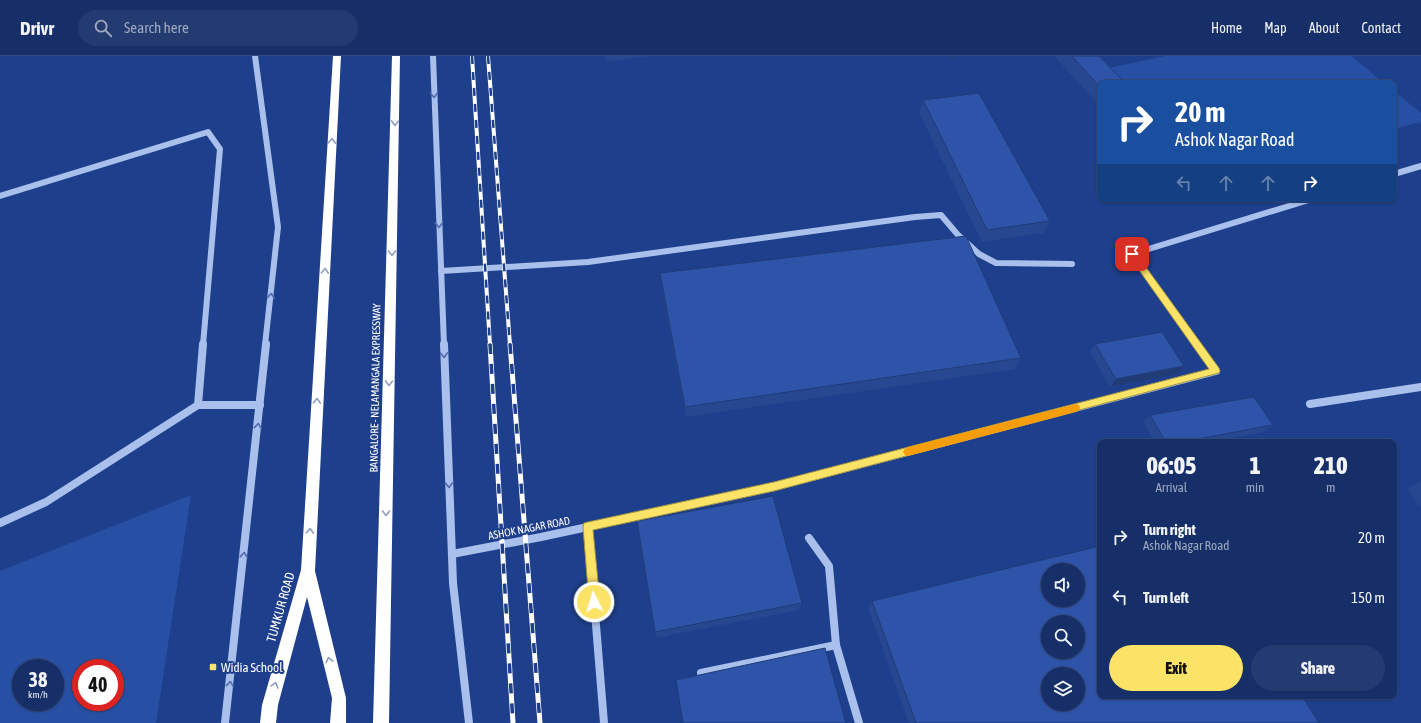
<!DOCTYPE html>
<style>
:root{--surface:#162f68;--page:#233b71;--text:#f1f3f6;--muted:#9ea9c0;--line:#354a7c;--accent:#fbe368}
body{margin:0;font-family:"Asap Condensed",sans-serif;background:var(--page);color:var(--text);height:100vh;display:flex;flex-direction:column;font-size:15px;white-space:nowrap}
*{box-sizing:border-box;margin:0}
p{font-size:13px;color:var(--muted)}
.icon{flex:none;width:22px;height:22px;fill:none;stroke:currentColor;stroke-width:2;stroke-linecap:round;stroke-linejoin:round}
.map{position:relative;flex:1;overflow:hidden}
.panel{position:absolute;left:1097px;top:383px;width:300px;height:260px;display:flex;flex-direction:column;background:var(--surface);border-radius:8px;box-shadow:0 1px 3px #0004,0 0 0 1px var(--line)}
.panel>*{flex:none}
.guide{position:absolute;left:1097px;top:24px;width:300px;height:122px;border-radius:8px;box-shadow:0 1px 3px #0004,0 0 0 1px var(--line);background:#1a4fa0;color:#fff;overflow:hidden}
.controls{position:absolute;left:1041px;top:507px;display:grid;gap:8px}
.controls a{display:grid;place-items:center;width:44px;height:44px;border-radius:50%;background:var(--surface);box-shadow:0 1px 3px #0004,0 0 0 1px var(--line);font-size:20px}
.speed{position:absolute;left:12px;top:603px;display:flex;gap:8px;font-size:20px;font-weight:700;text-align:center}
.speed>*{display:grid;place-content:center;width:52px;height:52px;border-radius:50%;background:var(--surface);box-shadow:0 1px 3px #0004,0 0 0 1px var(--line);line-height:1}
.speed small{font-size:10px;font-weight:400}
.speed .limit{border:6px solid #d22;background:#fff;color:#111}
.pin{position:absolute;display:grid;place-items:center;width:34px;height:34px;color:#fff;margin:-17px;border-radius:8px;box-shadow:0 2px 6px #0006}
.me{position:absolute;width:44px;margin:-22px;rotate:355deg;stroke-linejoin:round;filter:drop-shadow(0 0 3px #0008)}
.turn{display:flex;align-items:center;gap:14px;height:84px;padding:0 12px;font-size:18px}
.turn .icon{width:52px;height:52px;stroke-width:2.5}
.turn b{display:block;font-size:28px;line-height:34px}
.lanes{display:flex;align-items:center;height:38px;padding:0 12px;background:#0003;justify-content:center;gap:20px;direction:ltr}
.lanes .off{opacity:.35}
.eta{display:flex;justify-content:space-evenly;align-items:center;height:68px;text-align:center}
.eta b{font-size:24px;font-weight:800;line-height:28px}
.action{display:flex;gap:8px;margin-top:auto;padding:8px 12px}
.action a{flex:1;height:46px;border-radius:24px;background:var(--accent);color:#111;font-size:16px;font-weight:800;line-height:46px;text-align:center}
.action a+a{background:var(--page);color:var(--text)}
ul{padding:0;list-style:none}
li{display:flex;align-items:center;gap:12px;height:60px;padding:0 12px}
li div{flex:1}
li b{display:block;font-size:15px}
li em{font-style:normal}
header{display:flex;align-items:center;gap:24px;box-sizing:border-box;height:56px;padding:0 20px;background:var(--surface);border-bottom:1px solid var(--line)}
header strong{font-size:19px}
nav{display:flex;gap:22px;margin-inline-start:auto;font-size:14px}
.search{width:280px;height:36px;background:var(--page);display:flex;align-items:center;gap:10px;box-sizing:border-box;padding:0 14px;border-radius:22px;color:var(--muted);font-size:15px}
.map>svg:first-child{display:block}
</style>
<header>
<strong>Drivr</strong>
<div class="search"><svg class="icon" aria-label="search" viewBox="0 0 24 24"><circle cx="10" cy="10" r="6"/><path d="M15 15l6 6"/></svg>Search here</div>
<nav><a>Home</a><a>Map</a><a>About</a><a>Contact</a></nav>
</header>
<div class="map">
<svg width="1421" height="667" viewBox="0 0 1421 667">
<rect width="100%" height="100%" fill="#1e3f8b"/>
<g fill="#274fa3" fill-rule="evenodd">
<polygon points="1165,0 1351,0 1384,27 1123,27 1109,12"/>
<polygon points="1394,35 1421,57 1421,66 1394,73"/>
<path d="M191 439 156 667H0V515ZM21 612H55V646H21ZM81 612H115V646H81Z"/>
</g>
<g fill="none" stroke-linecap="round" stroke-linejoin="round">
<g stroke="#a9bfec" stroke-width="6">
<polyline points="255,0 278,171 265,289"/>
<polyline points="433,0 444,289"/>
<polyline points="1394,118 1421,110"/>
<polyline points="0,140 208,76 220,93 203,289"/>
<polyline points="441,215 588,206 915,161 941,159 958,179 979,198 996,207 1072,208"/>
<polyline points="1197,289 1132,198 1312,143"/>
</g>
<g stroke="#a9bfec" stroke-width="8">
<polyline points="203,288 198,349 260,349"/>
<polyline points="444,288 453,527 469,667"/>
<polyline points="1310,348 1421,331"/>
<polyline points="0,467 46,446 198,349"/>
<polyline points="588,471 604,667"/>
<polyline points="809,482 829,510 836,589"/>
<polyline points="452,498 541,481 774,431 1216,315 1196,288"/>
<polyline points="701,617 836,589 859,667"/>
<polyline points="225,667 266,288"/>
</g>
<g fill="#fff" fill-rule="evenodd">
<polygon points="333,0 341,0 315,515 346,642 346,667 330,667 332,642 307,541 278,649 276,667 260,667 262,649 301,514"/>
<polygon points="392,0 400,0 389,667 373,667"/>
</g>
<g stroke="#fff" stroke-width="4">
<g id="rail-far1">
<polyline points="472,0 490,289"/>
<polyline points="488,0 510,289"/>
</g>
</g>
<g stroke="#fff" stroke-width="5">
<g id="rail">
<polyline points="490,288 513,667"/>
<polyline points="510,288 540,667"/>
</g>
</g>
<use href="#rail-far1" stroke="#1e3f8b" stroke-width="2.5" stroke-dasharray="8" stroke-linecap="butt"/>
<use href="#rail" stroke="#1e3f8b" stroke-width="3.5" stroke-dasharray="10" stroke-linecap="butt"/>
</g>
<g fill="#274890">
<polygon points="605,0 652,0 606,6"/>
<polygon points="1054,0 1099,0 1100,27 1100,50"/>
<polygon points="923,44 1050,165 1044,177 982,186 919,57"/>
<polygon points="660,217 1021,302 1015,313 686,361 661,229"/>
<polygon points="1095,288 1184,310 1177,318 1110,331 1090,296"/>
<polygon points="1150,359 1273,369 1264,376 1211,386 1155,386 1143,366"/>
<polygon points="1421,425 1421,452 1407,433"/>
<polygon points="872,545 1319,667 909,667 868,552"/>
<polygon points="802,547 799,554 656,582 655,576"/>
</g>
<g fill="#203b76">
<polygon points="949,0 959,0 948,2"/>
<polygon points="1184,310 1177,318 1110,331 1116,323"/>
</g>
<g fill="#2d54a8" stroke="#203b76" fill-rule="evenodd">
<polygon points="1072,0 1099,0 1125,27 1100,27 1100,31"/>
<polygon points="979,37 1050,165 987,174 923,44"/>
<polygon points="966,180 1021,302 685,351 660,217"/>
<polygon points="1162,276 1184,310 1116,323 1095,288"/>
<polygon points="1254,341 1273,369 1182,386 1166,386 1150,359"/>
<polygon points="773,440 802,547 655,576 637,465"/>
<path d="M1100 490V640H1302L1319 667H916L872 545ZM1048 514H1078V544H1048ZM1048 566H1078V596H1048ZM1048 618H1078V648H1048Z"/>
<polygon points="825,592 846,667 683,667 676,624"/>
</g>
<defs><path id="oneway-chevron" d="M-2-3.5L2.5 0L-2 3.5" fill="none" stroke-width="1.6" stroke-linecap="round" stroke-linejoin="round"/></defs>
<g stroke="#4f6cad">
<use href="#oneway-chevron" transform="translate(434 39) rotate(88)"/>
<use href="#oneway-chevron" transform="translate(439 169) rotate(88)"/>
<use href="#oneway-chevron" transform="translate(271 240) rotate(-84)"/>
<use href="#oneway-chevron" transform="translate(444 299) rotate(88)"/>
<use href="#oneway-chevron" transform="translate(258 370) rotate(-84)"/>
<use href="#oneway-chevron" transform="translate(449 429) rotate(88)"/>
<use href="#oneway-chevron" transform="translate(244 499) rotate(-84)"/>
<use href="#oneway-chevron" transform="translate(230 628) rotate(-84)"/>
</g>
<g stroke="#8e9fc5">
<use href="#oneway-chevron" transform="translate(395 67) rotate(91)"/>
<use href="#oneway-chevron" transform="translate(332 85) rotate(-87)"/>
<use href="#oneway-chevron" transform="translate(392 197) rotate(91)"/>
<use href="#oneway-chevron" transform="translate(325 215) rotate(-87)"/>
<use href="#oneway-chevron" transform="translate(389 327) rotate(91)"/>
<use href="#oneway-chevron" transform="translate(317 345) rotate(-87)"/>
<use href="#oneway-chevron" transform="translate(386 457) rotate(91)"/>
<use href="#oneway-chevron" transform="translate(310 475) rotate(-87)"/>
<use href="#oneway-chevron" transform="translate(329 604) rotate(-104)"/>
<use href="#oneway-chevron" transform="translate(275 629) rotate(-74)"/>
</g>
<polygon fill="#fbe368" stroke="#a39444" points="1132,195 1135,196 1219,312 1220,315 1219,317 774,435 593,474 600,546 598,550 594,552 590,550 589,546 583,471 584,467 588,466 774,426 1209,313 1129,200 1128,198"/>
<polygon fill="#f59e0b" points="1076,348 1079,349 1080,352 1079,354 1076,356 908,400 905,399 903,396 905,393 908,391"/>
<rect fill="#fbe368" stroke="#1e3f8b" stroke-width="1.5" x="209" y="607" width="8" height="8" rx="2"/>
<g text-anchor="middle" stroke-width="4" stroke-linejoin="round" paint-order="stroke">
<g font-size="11" fill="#fff" stroke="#1e3f8b">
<text transform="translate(375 332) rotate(-89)" y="4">BANGALORE - NELAMANGALA EXPRESSWAY</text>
<text transform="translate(529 472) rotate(-11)" y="4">ASHOK NAGAR ROAD</text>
</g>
<g font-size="13" fill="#fff" stroke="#1e3f8b">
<text transform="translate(280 551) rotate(-74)" y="5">TUMKUR ROAD</text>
</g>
<g font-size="13" fill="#fff" stroke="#1e3f8b" text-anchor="start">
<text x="221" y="616">Widia School</text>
</g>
</g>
</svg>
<div class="controls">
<a><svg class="icon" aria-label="sound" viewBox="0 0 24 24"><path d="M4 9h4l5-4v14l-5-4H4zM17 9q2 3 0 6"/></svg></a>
<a><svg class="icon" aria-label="search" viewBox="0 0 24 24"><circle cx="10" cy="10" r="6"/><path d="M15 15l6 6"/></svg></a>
<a><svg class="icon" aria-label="layers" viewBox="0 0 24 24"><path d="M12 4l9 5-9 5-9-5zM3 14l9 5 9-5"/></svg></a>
</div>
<div class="speed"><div>38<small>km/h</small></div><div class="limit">40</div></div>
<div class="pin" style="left:1132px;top:198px;background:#d93025"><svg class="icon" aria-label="arrive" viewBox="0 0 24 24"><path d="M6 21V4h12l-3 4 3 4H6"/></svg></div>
<svg class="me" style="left:594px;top:546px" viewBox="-20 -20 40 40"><circle r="17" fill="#fbe368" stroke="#fff" stroke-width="3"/><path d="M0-11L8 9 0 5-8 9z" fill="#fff"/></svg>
<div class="guide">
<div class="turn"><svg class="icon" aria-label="right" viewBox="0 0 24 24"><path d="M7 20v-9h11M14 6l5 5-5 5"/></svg><div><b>20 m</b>Ashok Nagar Road</div></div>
<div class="lanes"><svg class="icon off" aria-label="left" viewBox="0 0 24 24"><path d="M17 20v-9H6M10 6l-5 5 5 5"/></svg><svg class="icon off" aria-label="ahead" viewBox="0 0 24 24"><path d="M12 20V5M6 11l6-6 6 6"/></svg><svg class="icon off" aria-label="ahead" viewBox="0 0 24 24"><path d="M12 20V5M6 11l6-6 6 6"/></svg><svg class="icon" aria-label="right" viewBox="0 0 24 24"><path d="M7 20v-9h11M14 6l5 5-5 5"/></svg></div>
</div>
<section class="panel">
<div class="eta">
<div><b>06:05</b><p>Arrival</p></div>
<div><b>1</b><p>min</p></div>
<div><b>210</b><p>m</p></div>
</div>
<ul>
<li><svg class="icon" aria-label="right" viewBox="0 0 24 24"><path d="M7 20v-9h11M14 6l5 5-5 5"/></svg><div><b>Turn right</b><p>Ashok Nagar Road</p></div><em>20 m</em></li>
<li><svg class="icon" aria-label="left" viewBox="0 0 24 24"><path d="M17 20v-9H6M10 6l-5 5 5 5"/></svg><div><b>Turn left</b></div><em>150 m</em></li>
</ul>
<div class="action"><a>Exit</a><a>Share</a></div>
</section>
</div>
